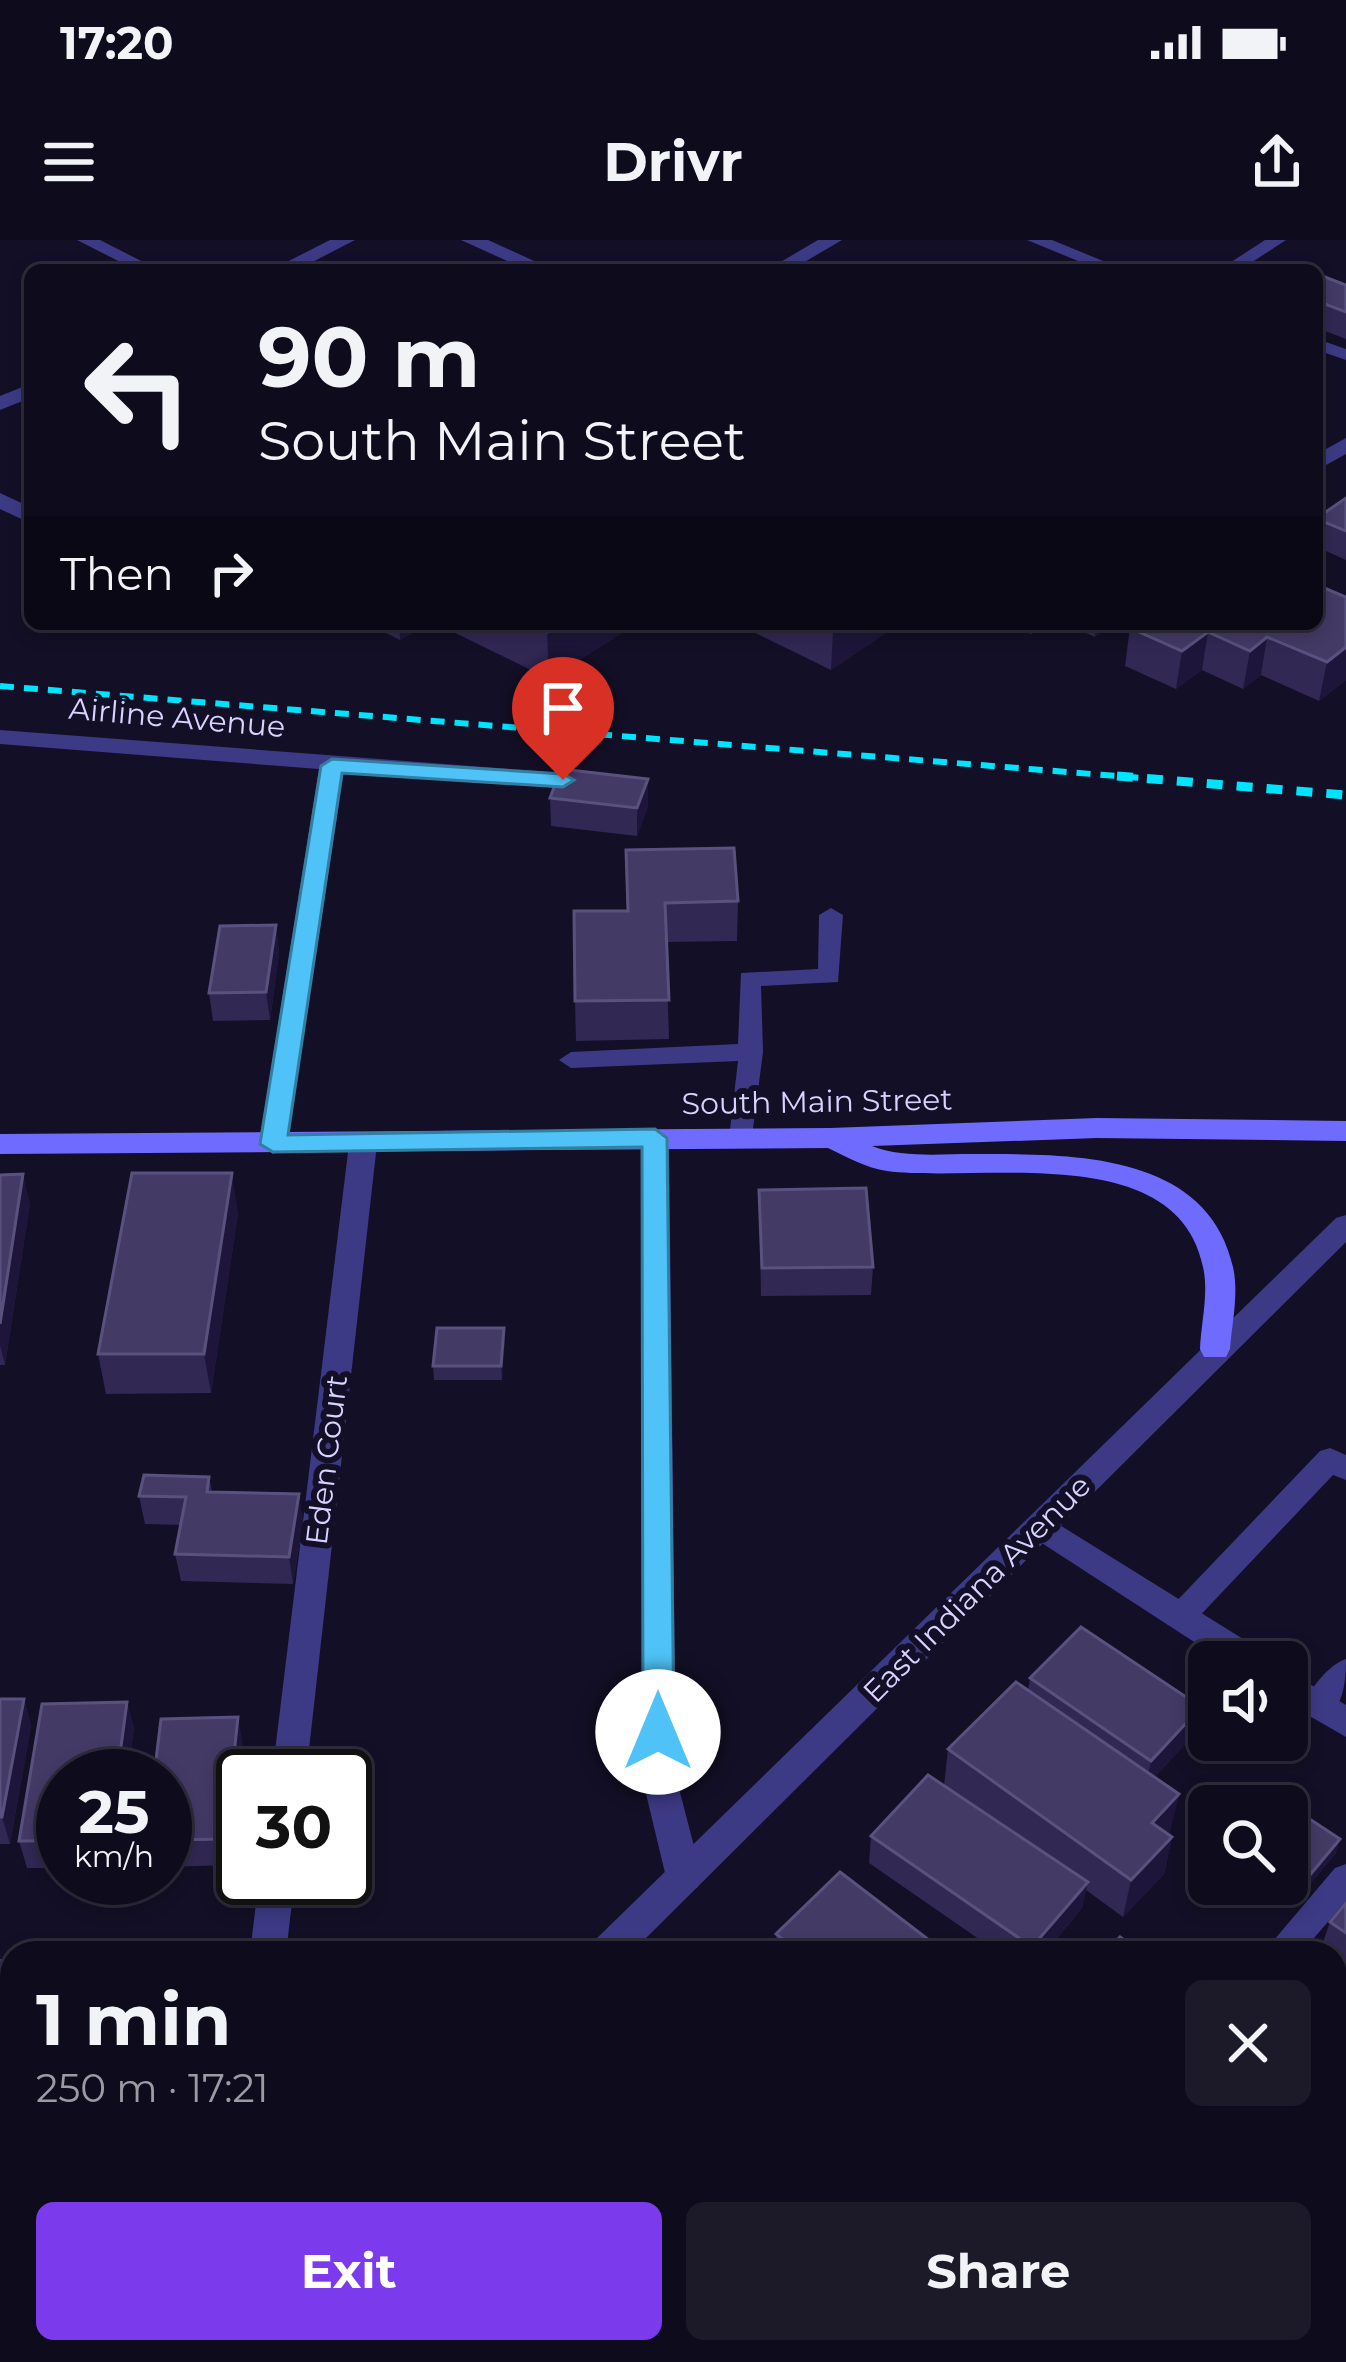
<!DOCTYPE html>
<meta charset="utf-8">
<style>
:root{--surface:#0e0b1c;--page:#1c1929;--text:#f1f3f6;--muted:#9b9ba3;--line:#2e2b3b;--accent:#7c3aed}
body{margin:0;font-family:Montserrat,sans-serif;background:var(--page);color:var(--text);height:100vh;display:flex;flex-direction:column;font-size:45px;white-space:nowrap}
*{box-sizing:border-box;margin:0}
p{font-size:39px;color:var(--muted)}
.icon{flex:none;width:66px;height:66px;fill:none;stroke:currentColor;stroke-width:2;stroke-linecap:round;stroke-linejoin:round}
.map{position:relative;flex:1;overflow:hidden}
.details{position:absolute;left:0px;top:1701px;width:1347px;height:423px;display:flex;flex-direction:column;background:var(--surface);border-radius:36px 36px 0 0;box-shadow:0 6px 18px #0003,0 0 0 3px var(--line)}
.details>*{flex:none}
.guide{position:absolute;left:24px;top:24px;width:1299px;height:366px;border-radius:18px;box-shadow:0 6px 18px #0003,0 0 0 3px var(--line);background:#0e0b1c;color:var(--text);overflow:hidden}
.controls{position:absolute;left:1188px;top:1401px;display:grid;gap:24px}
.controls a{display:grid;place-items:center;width:120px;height:120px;border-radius:18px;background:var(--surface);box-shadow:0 6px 18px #0003,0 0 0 3px var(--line);font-size:60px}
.speed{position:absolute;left:36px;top:1509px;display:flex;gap:24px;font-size:60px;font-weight:700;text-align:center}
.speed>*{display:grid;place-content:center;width:156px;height:156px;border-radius:50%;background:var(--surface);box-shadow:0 6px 18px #0003,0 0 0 3px var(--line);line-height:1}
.speed small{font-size:30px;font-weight:400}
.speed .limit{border:6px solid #111;border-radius:18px;background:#fff;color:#111}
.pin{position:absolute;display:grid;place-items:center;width:102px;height:102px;color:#fff;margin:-123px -51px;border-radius:50% 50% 50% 0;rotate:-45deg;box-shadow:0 0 12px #0007}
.pin .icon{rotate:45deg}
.me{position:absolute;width:132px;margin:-66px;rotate:0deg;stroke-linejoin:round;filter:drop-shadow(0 0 9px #0008)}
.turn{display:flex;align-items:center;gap:42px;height:252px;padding:0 36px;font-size:54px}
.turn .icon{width:156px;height:156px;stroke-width:2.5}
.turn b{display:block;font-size:84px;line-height:102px}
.then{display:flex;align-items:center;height:114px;padding:0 36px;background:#0003;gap:24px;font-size:45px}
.round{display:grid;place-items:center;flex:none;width:126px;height:126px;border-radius:18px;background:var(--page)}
.summary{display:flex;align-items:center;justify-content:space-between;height:204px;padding:0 36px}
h1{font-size:72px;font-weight:700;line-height:90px}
.cta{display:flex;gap:24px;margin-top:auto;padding:24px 36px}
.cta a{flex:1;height:138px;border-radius:18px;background:var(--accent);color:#fff;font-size:48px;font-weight:700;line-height:138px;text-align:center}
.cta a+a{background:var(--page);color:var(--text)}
.status{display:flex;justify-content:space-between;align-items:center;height:84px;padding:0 60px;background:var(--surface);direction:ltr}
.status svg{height:33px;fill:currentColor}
header{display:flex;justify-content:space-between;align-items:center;height:156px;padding:0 36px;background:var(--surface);font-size:54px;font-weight:700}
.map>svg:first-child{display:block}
</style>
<div class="status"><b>17:20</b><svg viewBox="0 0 49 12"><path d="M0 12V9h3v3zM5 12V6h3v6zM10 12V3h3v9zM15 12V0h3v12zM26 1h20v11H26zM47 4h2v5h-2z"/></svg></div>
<header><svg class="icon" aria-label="menu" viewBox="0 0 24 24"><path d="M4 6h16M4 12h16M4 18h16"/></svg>Drivr<svg class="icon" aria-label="share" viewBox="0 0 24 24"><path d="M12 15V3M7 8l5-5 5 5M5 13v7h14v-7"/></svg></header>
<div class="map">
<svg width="1346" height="2122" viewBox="0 0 1346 2122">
<rect width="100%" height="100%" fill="#130f26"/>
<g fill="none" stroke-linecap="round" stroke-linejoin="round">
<g fill="#3d3a85" fill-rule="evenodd">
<polygon points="77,0 100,0 159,30 136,30"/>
<polygon points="1027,0 1052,0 1125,30 1100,30"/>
<polygon points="1265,0 1286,0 1240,30 1219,30"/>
<polygon points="1317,99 1346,109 1346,120 1317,110"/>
<polygon points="831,668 843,675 838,742 761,746 763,812 751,904 742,907 729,898 738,821 571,828 559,820 571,812 738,804 741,733 818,729 819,675"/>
<polygon points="1330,1208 1346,1215 1346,1240 1333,1235 1192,1384 1181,1388 1170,1384 1166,1376 1170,1368 1320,1211"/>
<path d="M1346 1419C1346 1443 1343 1486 1307 1474L1303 1465C1311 1448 1328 1425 1346 1419Z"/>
<polygon points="1346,1624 1346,1661 1301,1713 1263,1713 1335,1628"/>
<polygon points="1335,1982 1346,1986 1346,2024 1335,2020"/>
<polygon points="916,2112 957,2112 953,2122 912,2122"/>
</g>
<g fill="#3d3a85" fill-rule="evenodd">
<polygon points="330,0 355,0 297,30 271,30"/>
<polygon points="461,0 488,0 554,30 527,30"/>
<polygon points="30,144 30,158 0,170 0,156"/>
<polygon points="1346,198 1346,214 1317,230 1317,214"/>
<polygon points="0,490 563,533 575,540 563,547 344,531 287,904 273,914 259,904 319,529 0,504"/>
<polygon points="655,888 669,898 676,1537 702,1637 697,1648 684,1652 671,1648 666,1637 642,1537 641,898"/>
<polygon points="363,894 377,904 306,1536 272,1536 349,904"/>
<polygon points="1042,1274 1264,1412 1269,1422 1225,1422 1031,1296 1026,1287 1031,1278"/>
<polygon points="1287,1431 1346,1465 1346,1497 1287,1463"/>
<polygon points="259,1638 295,1638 286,1713 250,1713"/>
<rect x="0" y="1719" width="12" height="32"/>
<polygon points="614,2112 661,2112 665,2122 618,2122"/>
</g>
<g fill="#3d3a85" fill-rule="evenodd">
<polygon points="818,0 842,0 791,30 767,30"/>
<polygon points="0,253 30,267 30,283 0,269"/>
<polygon points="1346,975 1346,1002 631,1713 588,1713 593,1702 1336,978"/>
<polygon points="169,2112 215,2112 211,2122 165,2122"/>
</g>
<path fill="#6f6bff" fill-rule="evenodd" d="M1097 878 1346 881V901L1097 898 872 906C902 918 940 914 972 914 1067 914 1207 910 1233 1027 1239 1053 1232 1083 1230 1109L1226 1117H1204L1200 1109C1201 1083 1209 1053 1203 1027 1177 899 981 943 887 931 866 928 847 917 828 908L0 914V894L830 888Z"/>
<polyline stroke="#00e5ff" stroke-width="6" stroke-dasharray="14 10" stroke-linecap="butt" points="0,446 1154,539"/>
<polyline stroke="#00e5ff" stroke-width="9" stroke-dasharray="16 14" stroke-linecap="butt" points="1117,536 1346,555"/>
</g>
<g fill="#312854">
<polygon points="1317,34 1346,44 1346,99 1317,88"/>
<polygon points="1346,258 1346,320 1317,307 1317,278"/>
<polygon points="1346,357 1346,440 1319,461 1261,435 1243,449 1202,430 1176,449 1125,426 1130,388 1317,384"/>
<polygon points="368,384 427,384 400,400"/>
<polygon points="437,384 636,384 549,439"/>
<polygon points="737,384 899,384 831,430"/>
<polygon points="1009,384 1045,384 1031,394"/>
<polygon points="1065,384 1112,384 1095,397"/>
<polygon points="550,558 648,566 637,596 551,586"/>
<polygon points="626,610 738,661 737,701 666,702 669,799 576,801 575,761 627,671"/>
<polygon points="276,685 279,713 270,780 213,781 209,753"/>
<polygon points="0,935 30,963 5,1125 0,1125"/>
<polygon points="759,950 873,1027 871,1055 761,1056"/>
<polygon points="238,973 211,1153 106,1154 98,1114"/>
<polygon points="504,1088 502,1140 434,1140 433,1126"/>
<polygon points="209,1237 212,1252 303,1282 293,1344 181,1341 175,1314 181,1285 145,1284 139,1256"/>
<polygon points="1030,1438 1201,1467 1195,1494 1154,1537 1179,1554 1169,1594 1172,1597 1164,1634 1123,1677 1086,1650 1082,1668 1045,1713 999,1713 869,1623 871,1596 944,1546 948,1509 1028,1451"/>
<polygon points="0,1459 24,1459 31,1486 10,1604 0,1604"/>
<polygon points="127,1462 134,1489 127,1536 63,1536 63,1628 27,1628 19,1601 42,1464"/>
<polygon points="243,1505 230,1625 165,1627 165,1536"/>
<polygon points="1287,1569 1336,1613 1295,1662 1267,1644 1287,1644"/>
<polygon points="1346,1663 1346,1725 1335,1717 1335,1713 1329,1713 1321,1708 1330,1682"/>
<polygon points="776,1694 946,1713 775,1713"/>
<polygon points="0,1857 12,1861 12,1989 0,1977"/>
<polygon points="1346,1885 1346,1941 1335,1933 1335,1899"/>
<polygon points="855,2112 916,2112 907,2122 866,2122"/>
</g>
<g fill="#1d163a">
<polygon points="399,384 427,384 400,400"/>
<polygon points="559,384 636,384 549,439 547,392"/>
<polygon points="844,384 899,384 831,430 833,391"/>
<polygon points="1032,384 1045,384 1031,394"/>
<polygon points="1096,384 1112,384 1095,397"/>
<polygon points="1208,392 1202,430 1176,449 1182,411"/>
<polygon points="1267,397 1261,435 1243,449 1250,411"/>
<polygon points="1346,407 1346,440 1319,461 1327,422"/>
<polygon points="648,539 648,566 637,596 637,568"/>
<polygon points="276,685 279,713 270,780 266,752"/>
<polygon points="232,933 238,973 211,1153 204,1114"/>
<polygon points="23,934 30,963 5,1125 0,1105 0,1084"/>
<polygon points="504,1088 505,1103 502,1140 501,1126"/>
<polygon points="299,1254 303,1282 293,1344 289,1317"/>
<polygon points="24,1459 31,1486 10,1604 2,1577"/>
<polygon points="127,1462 134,1489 127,1536 117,1536"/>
<polygon points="1201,1467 1195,1494 1145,1548 1151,1521"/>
<polygon points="238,1477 243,1505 230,1625 225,1599"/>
<polygon points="1179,1554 1170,1592 1144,1621 1152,1583"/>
<polygon points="1172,1597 1164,1634 1123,1677 1131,1640"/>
<polygon points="1340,1599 1336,1613 1295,1662 1299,1648"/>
<polygon points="1088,1642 1082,1668 1045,1713 1031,1713 1032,1707"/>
<polygon points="8,2083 12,2093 12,2111 0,2122 0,2091"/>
<polygon points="898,2112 916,2112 907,2122 892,2122"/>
</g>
<g fill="#433a66" stroke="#5a527e" stroke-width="3">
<polygon points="1317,34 1346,45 1346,72 1317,61"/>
<polygon points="1346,258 1346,291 1317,279 1317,278"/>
<polygon points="1317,345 1346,357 1346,407 1327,422 1267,397 1250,411 1208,392 1182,411 1130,388 1136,384 1317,384"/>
<polygon points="532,384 559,384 547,392"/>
<polygon points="818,384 844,384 833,391"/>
<polygon points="561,529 648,539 637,568 550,558"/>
<polygon points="734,608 738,661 665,663 669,760 575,761 574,671 628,671 626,610"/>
<polygon points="276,685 266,752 209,753 220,686"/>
<polygon points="132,933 232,933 204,1114 98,1114"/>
<polygon points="23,934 0,1084 0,935"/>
<polygon points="866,948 873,1027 762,1028 759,950"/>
<polygon points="437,1088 504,1088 501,1126 433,1126"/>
<polygon points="144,1235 209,1237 207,1252 299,1254 289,1317 175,1314 186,1257 139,1256"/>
<polygon points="1081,1387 1201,1467 1151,1521 1030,1438"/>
<polygon points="1016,1442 1179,1554 1152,1583 1172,1597 1131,1640 948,1509"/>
<polygon points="0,1459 24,1459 2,1577 0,1577"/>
<polygon points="127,1462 117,1536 63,1536 63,1601 19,1601 42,1464"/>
<polygon points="238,1477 225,1599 165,1600 165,1536 154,1536 161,1479"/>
<polygon points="928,1535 1088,1642 1032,1707 871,1596"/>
<polygon points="1290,1566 1340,1599 1299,1648 1287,1641 1287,1569"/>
<polygon points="840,1632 946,1713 800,1713 776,1694"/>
<polygon points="1346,1663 1346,1693 1330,1682"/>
<polygon points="1120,1697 1142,1713 1104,1713"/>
<polygon points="4,1853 12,1861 12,1973 0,1961 0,1857"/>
<polygon points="1346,1885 1346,1925 1335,1917 1335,1899"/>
<polygon points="0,2075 8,2083 0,2091"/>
<polygon points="884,2112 898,2112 892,2119"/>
</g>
<polygon fill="#4fc3f7" stroke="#337fa1" stroke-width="3" points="332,519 563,534 574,540 563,547 342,533 288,895 655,889 667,898 674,1492 670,1501 658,1505 647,1501 643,1492 642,907 273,912 260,904 321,526"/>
<g text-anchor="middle" stroke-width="12" stroke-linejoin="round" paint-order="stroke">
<g font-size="30" fill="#d9d4ff" stroke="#130f26">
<text transform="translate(177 478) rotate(5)" y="10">Airline Avenue</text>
<text transform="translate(817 862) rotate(-1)" y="10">South Main Street</text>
<text transform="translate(327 1220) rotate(-83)" y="10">Eden Court</text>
<text transform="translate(977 1349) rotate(-45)" y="10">East Indiana Avenue</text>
</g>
</g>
</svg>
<div class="controls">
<a><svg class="icon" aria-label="sound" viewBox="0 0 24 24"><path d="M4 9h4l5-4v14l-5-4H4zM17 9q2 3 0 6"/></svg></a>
<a><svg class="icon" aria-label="search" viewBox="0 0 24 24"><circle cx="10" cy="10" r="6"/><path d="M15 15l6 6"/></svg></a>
</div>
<div class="speed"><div>25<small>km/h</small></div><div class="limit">30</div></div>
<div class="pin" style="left:563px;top:540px;background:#d93025"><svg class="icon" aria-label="arrive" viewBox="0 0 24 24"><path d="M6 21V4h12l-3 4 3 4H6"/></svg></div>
<svg class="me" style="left:658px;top:1492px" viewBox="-20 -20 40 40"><circle r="19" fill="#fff"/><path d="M0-13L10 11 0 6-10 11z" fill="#4fc3f7"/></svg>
<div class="guide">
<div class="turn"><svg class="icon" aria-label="left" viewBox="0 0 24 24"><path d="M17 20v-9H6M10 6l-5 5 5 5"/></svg><div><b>90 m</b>South Main Street</div></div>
<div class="then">Then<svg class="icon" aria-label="right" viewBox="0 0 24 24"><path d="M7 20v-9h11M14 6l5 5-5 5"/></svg></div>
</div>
<section class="details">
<div class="summary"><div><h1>1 min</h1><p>250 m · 17:21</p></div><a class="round"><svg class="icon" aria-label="close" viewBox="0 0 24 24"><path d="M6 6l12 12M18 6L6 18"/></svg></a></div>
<div class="cta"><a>Exit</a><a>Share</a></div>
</section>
</div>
